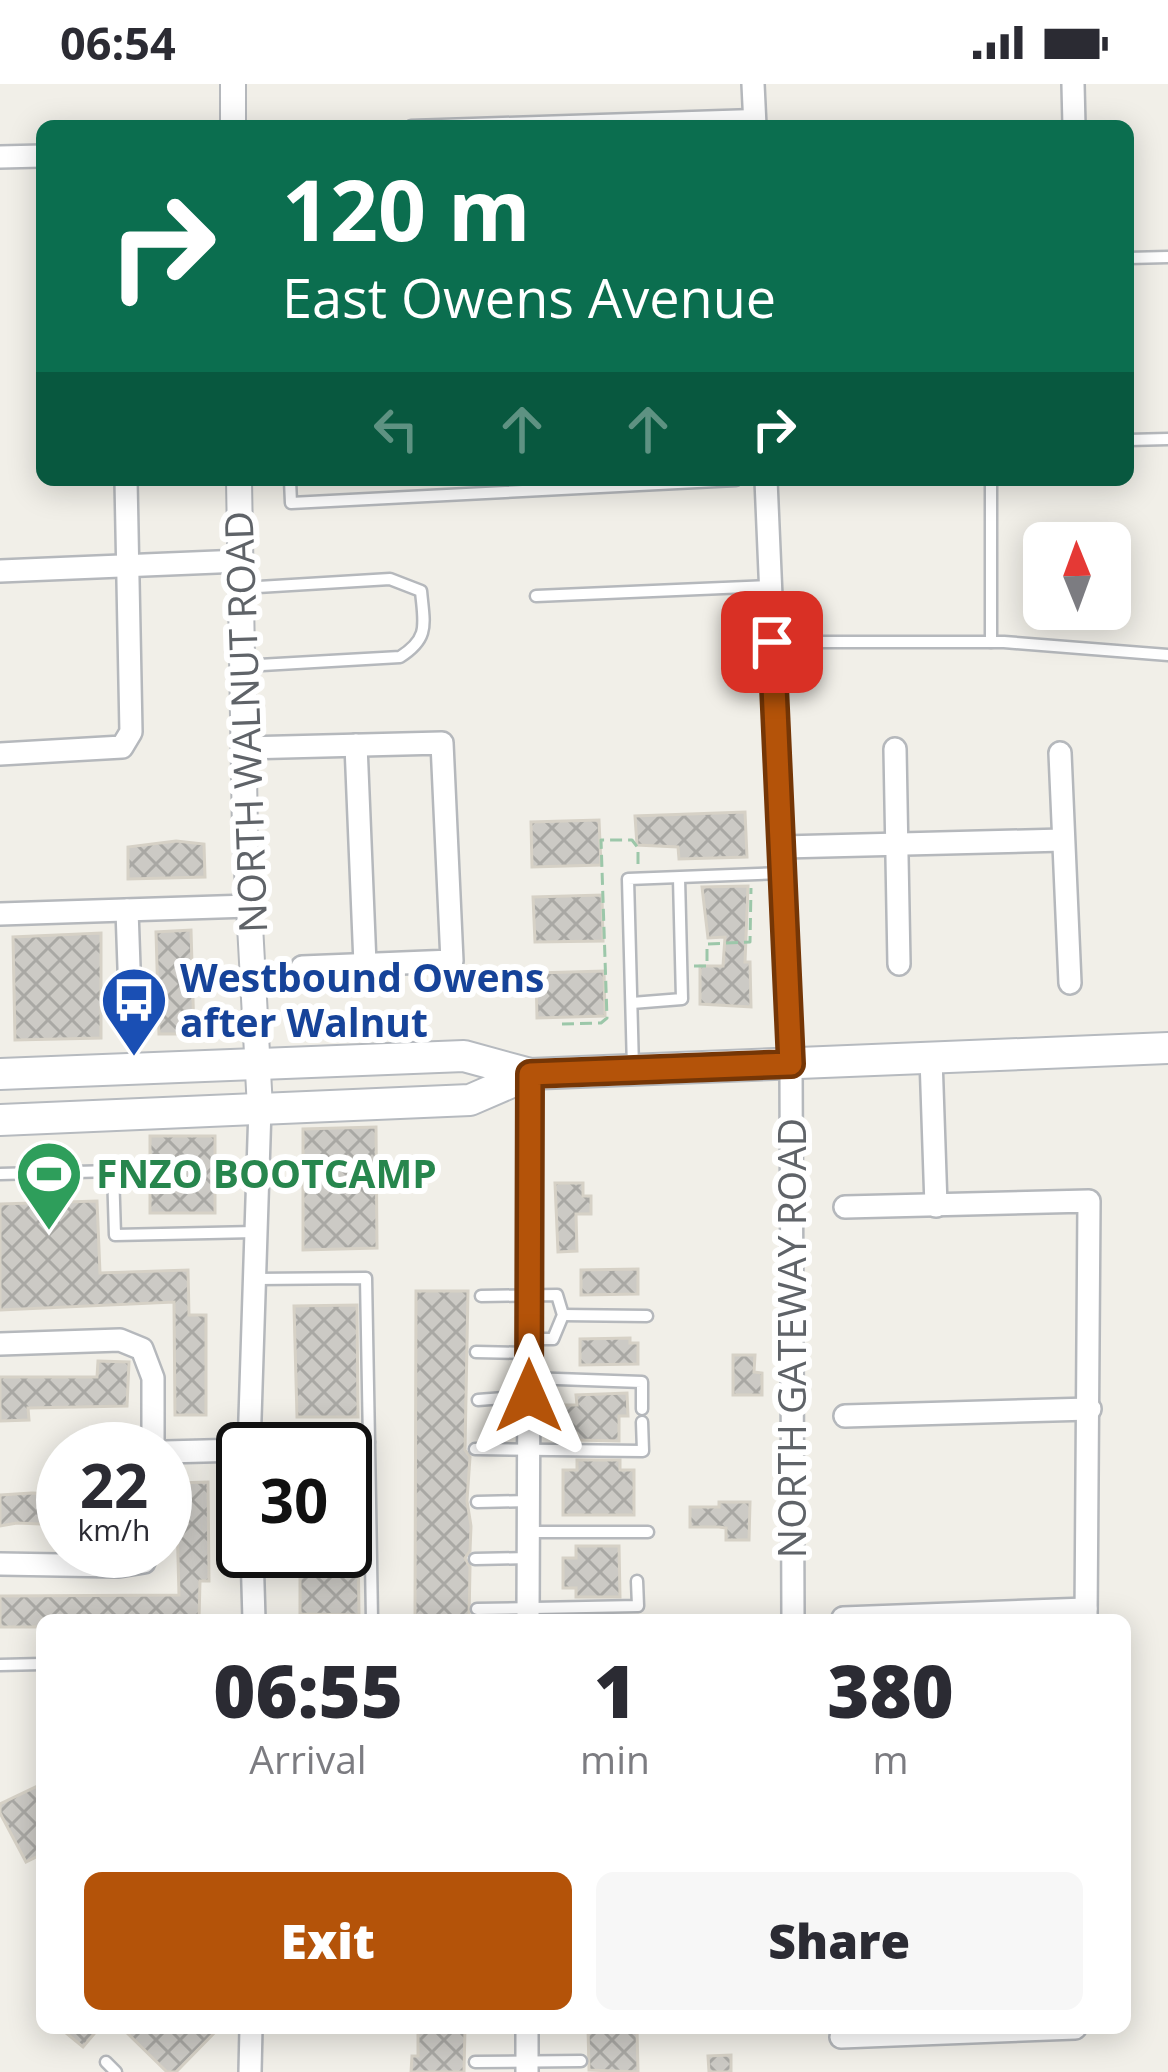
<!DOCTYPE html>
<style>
:root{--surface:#fff;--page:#f7f7f7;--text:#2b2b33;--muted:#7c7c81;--accent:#b45309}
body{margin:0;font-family:"Open Sans",sans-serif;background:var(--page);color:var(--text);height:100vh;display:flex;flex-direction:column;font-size:45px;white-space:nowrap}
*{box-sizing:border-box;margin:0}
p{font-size:39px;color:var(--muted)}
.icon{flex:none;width:66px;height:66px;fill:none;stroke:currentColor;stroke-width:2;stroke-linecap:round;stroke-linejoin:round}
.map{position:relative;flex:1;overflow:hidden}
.side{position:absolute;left:36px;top:1530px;width:1095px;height:420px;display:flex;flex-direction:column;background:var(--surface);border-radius:18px;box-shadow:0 6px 30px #0003}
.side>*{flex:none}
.hud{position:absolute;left:36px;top:36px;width:1098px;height:366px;border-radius:18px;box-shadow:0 6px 30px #0003;background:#0b6e4f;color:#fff;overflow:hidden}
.needle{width:78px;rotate:359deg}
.buttons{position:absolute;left:1023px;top:438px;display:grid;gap:24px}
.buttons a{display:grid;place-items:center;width:108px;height:108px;border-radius:18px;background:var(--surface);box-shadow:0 6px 30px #0003;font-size:60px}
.speed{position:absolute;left:36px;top:1338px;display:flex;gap:24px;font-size:60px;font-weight:700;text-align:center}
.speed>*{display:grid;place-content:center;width:156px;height:156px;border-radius:50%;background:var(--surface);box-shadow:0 6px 30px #0003;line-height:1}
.speed small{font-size:30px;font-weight:400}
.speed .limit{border:6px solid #111;border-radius:18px;background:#fff;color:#111}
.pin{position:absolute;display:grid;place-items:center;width:102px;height:102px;color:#fff;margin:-51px;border-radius:24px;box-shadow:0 6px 18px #0006}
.me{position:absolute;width:132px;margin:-66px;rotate:0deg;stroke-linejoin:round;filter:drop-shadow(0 0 9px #0008)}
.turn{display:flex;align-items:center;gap:42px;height:252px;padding:0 48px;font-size:54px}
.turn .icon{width:156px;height:156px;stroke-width:2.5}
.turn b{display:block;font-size:84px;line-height:102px}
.lanes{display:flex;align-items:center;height:114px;padding:0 48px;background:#0003;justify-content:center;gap:60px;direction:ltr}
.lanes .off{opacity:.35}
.eta{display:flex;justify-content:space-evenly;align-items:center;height:204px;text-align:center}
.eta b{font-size:72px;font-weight:800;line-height:84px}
.primary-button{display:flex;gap:24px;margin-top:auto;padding:24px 48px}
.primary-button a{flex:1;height:138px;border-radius:18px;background:var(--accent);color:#fff;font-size:48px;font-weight:800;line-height:138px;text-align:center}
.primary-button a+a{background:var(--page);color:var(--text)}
.status{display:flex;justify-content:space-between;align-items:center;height:84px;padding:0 60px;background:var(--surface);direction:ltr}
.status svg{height:33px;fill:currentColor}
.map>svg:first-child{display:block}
</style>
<div class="status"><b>06:54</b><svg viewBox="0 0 49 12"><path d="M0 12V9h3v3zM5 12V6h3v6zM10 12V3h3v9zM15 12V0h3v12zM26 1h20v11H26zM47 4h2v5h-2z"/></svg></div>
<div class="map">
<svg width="1168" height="1988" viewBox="0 0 1168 1988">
<defs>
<pattern id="building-cross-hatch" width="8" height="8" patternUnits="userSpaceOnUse" patternTransform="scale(3)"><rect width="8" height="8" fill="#cccac5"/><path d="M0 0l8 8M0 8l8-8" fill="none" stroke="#a9a8a4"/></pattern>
</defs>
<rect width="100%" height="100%" fill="#f1efe8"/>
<g fill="url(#building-cross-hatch)" stroke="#d6d1c6" stroke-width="3">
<polygon points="745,728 747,773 679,775 678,763 637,761 635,732"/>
<polygon points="599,736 601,781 532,783 531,738"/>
<polygon points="176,757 204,760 205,793 128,795 128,763"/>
<polygon points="748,802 745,878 750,878 751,923 700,920 700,882 723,882 725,853 708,854 702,803"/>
<polygon points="602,811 603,857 535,858 533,813"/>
<polygon points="191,846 194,950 159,950 156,848"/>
<polygon points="101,849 101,954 15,956 13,853"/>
<polygon points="604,887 605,932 537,934 536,889"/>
<polygon points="376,1043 377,1164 303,1166 303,1045"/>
<rect x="150" y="1052" width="65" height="77"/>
<polygon points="555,1099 583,1099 583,1112 591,1112 591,1130 576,1130 577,1167 558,1168"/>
<polygon points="97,1117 100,1189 188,1186 189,1231 206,1231 206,1331 175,1331 174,1218 0,1226 0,1120"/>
<polygon points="638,1185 638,1210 581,1211 581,1186"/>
<polygon points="416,1207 468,1207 465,1366 470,1373 467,1417 471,1442 470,1467 465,1474 470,1483 469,1536 415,1536"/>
<polygon points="357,1221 358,1333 297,1333 294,1222"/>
<polygon points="630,1254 630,1259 638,1259 638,1280 580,1281 580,1255"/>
<polygon points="733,1271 755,1271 754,1288 762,1289 762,1311 733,1311"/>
<polygon points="98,1277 129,1278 127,1322 28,1324 29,1336 0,1337 0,1293 97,1293"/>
<polygon points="627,1309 628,1332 619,1332 619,1357 577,1356 577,1350 563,1350 562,1321 577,1321 576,1311"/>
<rect x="89" y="1349" width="33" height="16"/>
<polygon points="577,1376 620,1376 620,1386 634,1386 634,1431 563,1431 563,1386 577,1386"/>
<polygon points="357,1385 359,1531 300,1530 300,1467 345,1467 345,1386"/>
<polygon points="208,1398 209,1497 200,1497 199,1536 42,1536 42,1543 0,1543 0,1512 179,1511 176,1399"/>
<polygon points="32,1409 63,1410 63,1441 17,1439 0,1442 0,1411"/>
<polygon points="719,1418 750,1418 749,1456 726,1456 726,1444 719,1443 690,1443 690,1423 719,1423"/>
<polygon points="576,1462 619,1462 620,1513 576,1513 576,1504 563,1504 563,1474 576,1474"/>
<polygon points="42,1700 42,1770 26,1778 0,1729 0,1720"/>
<polygon points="60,1944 99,1944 83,1963"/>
<polygon points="122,1944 219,1944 176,1988 167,1988"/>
<polygon points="418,1944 465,1944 464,1988 411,1988 412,1972 418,1972"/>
<polygon points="588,1944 637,1944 638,1988 589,1986"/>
<polygon points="731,1971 731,1988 709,1988 708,1972"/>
</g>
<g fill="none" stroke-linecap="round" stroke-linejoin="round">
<g stroke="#b5b8bc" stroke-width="15">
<g id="service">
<polyline points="411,42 754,31"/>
<polyline points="1128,174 1168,173"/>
<polyline points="1128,356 1168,355"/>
<polyline points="290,396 291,419 736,396"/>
<polyline points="991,396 991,558"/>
<path d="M242 504 390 495 421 507C424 540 430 554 400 573L243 582"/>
<polyline points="536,512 769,502"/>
<polyline points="772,558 1004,558 1168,571"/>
<polyline points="632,919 682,915 679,794"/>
<polyline points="633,984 628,795 784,789"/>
<polyline points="0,1090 113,1087 115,1151 255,1148"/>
<polyline points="255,1195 366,1194 369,1358"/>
<polyline points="481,1212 557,1211 563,1231 553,1255 529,1255"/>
<polyline points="563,1231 647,1232"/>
<polyline points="476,1268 529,1269"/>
<polyline points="529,1294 642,1298 642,1325"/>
<polyline points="478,1316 529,1312"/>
<polyline points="250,1358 369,1358 372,1536"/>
<polyline points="475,1365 643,1367 642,1338"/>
<polyline points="477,1418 529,1417"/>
<polyline points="529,1448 648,1448"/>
<polyline points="475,1475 528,1474"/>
<polyline points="477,1525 638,1522 637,1497"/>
<polyline points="0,1581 42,1580"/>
<polyline points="106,1978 116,1988"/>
<polyline points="475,1978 581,1977"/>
</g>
</g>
<g stroke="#b5b8bc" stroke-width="26">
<g id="minor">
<polyline points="753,0 755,42"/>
<polyline points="1073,0 1074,42"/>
<polyline points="0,73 42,72"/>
<polyline points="766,396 791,980 793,1536"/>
<polyline points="0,487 241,477"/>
<polyline points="356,661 365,880"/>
<polyline points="244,664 442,659 452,877 302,883"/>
<polyline points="895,665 899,880"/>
<polyline points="1060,669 1070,899"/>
<polyline points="0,670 122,663 131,648 126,396"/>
<polyline points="783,763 1063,756"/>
<polyline points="127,826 131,940"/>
<polyline points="0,830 249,822"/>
<polyline points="931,974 936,1122"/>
<polyline points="845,1123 1089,1117 1086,1536"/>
<polyline points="0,1260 120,1256 142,1265 153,1294 153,1365"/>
<polyline points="845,1332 1090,1325"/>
<polyline points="249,1365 260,1024"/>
<polyline points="165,1368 243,1366"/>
<polyline points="252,1467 254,1536"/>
<polyline points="0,1480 119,1482 144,1478 148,1467"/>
<polyline points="843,1534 1086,1525"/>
<polyline points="528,1536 530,990"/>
<polyline points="841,1953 1075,1944"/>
<polyline points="250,1988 251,1944"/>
<polyline points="527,1988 527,1944"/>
</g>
</g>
<g stroke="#b5b8bc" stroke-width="28">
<g id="tertiary">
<polyline points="233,0 233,42"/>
<polyline points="239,396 245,750 260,1024"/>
</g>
</g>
<g stroke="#b6babf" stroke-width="34">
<g id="secondary">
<polyline points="0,990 464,972 530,990 1168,964"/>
<polyline points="0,1036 470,1016 530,990"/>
</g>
</g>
<g stroke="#9cc7a9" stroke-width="3" stroke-dasharray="12 6" stroke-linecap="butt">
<polyline points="694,882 707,882 707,860 750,858 751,804"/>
<polyline points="562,940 601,939 607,934 601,756 632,756 638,764 638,781"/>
</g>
<use href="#service" stroke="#fff" stroke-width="10"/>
<use href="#minor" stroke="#fff" stroke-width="21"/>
<use href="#tertiary" stroke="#fff" stroke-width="24"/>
<use href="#secondary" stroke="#fff" stroke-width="30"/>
</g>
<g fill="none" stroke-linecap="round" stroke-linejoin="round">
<g stroke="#753606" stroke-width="30">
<polyline id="route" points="529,1312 530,990 791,980 772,558"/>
</g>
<use href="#route" stroke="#b45309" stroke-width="21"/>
</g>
<defs>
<g id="bus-pin" transform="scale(3.45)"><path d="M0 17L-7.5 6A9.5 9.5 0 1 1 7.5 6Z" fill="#1a4fb4" stroke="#fff"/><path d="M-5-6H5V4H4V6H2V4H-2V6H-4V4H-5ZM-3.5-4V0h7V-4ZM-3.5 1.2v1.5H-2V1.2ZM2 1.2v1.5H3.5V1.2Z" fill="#fff"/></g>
<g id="stadium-pin" transform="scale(3.45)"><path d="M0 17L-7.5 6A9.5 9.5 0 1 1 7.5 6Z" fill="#2e9e5b" stroke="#fff"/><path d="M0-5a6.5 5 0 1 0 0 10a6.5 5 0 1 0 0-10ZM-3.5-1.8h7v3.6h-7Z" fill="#fff"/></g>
</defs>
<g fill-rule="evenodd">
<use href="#bus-pin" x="134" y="916"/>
<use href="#stadium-pin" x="49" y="1090"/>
</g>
<g text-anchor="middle" stroke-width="12" stroke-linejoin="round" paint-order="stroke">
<g font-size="39" fill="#5f6368" stroke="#fff">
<text transform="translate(246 638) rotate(-92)" y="14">NORTH WALNUT ROAD</text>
<text transform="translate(792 1254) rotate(-90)" y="14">NORTH GATEWAY ROAD</text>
</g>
<g font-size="39" font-weight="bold" fill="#164399" stroke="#fff" text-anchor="start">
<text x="180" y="908">Westbound Owens<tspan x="180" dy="45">after Walnut</tspan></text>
</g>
<g font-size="39" font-weight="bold" fill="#27864d" stroke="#fff" text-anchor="start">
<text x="96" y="1104">FNZO BOOTCAMP</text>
</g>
</g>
</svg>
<div class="buttons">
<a><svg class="needle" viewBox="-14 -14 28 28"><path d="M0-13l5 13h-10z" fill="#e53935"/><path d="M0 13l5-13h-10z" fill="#7c7c81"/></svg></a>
</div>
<div class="speed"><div>22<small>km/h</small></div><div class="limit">30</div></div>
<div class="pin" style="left:772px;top:558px;background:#d93025"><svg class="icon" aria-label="arrive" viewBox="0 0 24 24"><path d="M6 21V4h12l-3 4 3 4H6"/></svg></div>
<svg class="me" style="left:529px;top:1312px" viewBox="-20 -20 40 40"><path d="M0-17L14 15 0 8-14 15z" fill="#b45309" stroke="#fff" stroke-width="4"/></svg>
<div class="hud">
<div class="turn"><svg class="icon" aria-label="right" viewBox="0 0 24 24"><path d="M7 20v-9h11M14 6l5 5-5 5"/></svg><div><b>120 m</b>East Owens Avenue</div></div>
<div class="lanes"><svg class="icon off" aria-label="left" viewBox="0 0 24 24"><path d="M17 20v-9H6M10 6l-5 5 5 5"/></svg><svg class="icon off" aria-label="ahead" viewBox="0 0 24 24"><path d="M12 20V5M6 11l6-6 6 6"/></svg><svg class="icon off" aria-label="ahead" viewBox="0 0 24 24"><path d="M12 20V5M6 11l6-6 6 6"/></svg><svg class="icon" aria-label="right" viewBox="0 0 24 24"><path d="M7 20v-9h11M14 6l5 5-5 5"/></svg></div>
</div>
<section class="side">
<div class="eta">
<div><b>06:55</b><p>Arrival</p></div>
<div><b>1</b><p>min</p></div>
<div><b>380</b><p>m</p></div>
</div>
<div class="primary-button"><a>Exit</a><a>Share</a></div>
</section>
</div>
